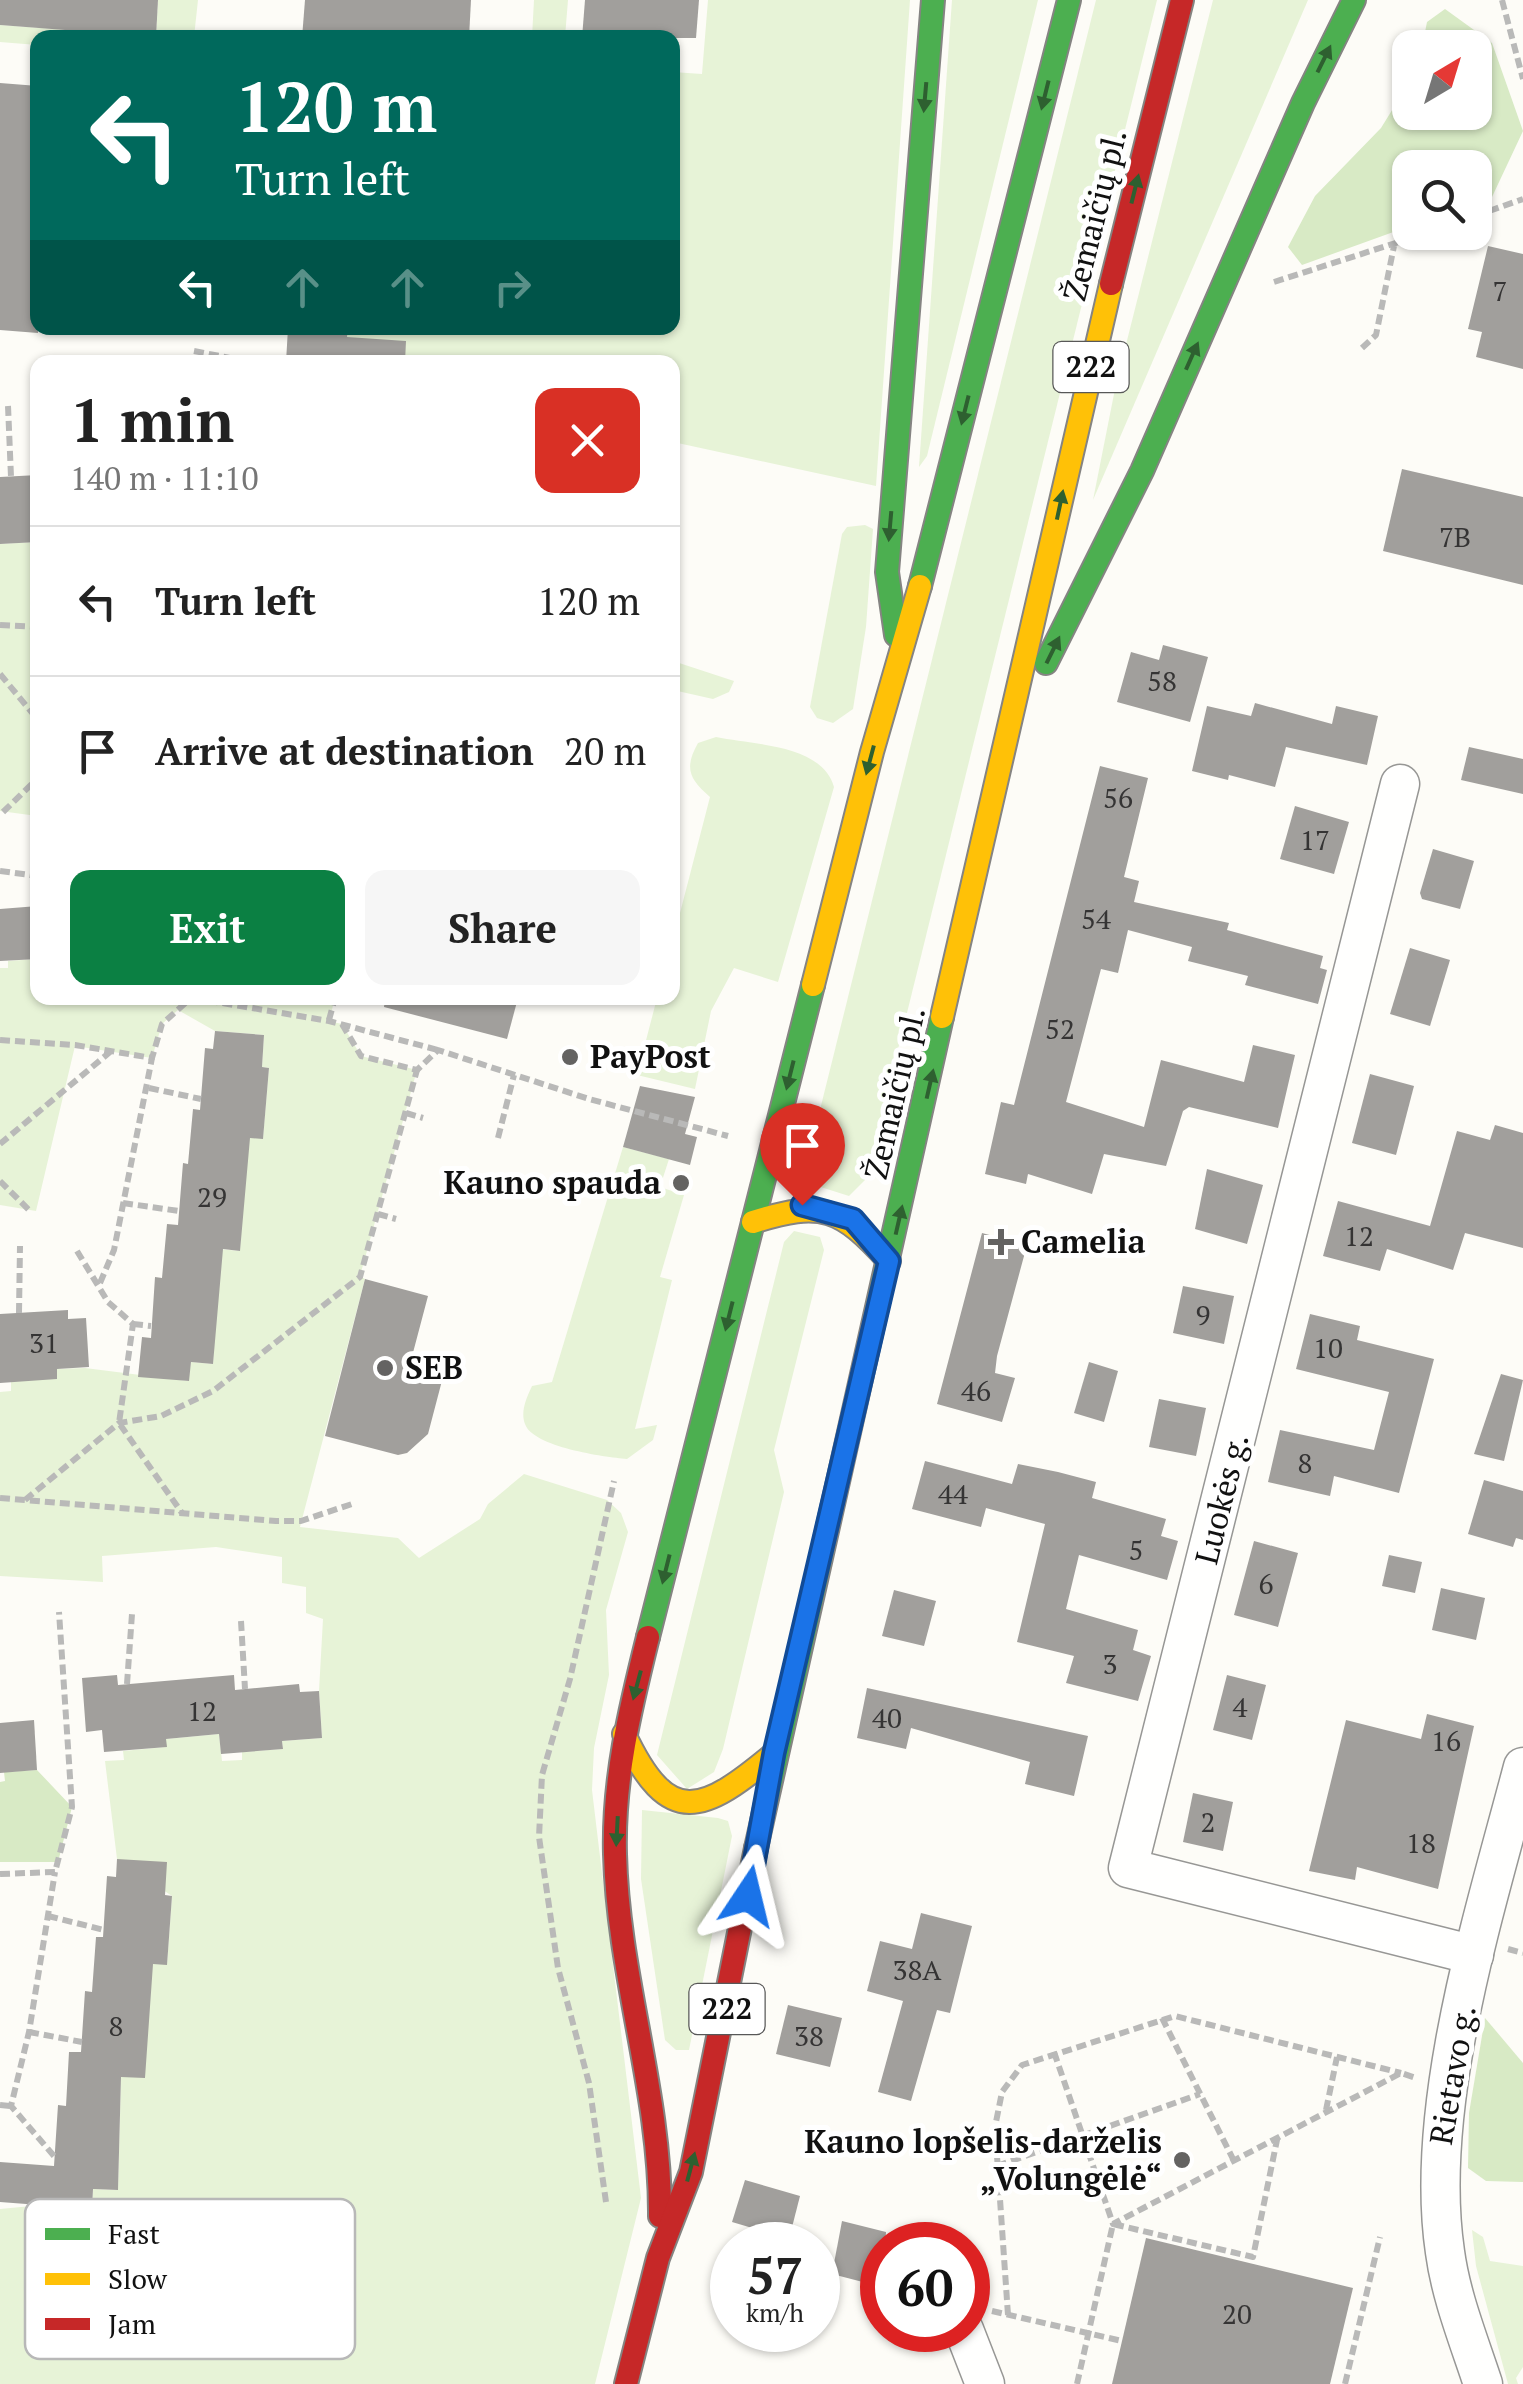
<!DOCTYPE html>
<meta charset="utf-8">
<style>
:root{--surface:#fff;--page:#f6f6f6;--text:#222;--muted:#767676;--line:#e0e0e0;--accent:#0b8043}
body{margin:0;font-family:"PT Serif",serif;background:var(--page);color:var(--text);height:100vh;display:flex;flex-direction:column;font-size:38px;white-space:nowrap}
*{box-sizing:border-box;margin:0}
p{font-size:32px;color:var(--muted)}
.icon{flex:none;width:55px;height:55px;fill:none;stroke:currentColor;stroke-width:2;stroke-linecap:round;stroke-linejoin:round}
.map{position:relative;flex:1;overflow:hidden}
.details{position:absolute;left:30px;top:355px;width:650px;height:650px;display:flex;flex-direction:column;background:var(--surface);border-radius:20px;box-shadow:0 2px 8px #0004}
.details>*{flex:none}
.guide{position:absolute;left:30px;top:30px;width:650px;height:305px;border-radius:20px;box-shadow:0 2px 8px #0004;background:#00695c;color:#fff;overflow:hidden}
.needle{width:65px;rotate:38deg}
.buttons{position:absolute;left:1392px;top:30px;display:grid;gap:20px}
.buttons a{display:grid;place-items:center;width:100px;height:100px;border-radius:20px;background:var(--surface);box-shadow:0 2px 8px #0004;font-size:50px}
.speed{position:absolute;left:710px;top:2222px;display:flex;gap:20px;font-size:50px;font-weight:700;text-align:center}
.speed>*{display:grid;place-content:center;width:130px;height:130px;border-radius:50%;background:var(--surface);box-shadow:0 2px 8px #0004;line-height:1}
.speed small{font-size:25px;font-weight:400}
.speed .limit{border:15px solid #d22;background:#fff;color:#111}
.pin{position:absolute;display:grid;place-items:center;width:85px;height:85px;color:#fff;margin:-102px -42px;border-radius:50% 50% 50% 0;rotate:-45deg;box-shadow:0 0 10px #0007}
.pin .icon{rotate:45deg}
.me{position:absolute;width:110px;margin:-55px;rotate:10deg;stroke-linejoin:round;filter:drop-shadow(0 0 8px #0008)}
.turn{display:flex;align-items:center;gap:35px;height:210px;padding:0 40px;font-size:45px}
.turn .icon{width:130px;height:130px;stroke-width:2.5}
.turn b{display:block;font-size:70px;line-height:85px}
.lanes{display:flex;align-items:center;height:95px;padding:0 40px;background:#0003;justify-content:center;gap:50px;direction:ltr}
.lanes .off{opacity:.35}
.round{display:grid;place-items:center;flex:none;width:105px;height:105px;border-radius:20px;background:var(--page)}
.head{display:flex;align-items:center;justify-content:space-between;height:170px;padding:0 40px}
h1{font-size:60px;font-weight:800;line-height:75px}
.cta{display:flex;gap:20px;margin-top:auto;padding:20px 40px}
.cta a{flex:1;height:115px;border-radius:20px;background:var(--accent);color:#fff;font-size:40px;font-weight:800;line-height:115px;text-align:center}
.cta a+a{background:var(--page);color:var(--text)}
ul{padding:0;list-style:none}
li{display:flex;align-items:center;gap:30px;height:150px;padding:0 40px;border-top:2px solid var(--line)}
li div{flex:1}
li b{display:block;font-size:38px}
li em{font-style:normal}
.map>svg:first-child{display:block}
</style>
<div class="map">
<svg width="1523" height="2384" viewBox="0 0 1523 2384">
<rect width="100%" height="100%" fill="#fdfcf7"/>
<g fill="#e7f3d7">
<polygon points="158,0 198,0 194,37 38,38 37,45 0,42 0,25 156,36"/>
<polygon points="534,0 568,0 565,37 532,37"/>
<polygon points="708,0 910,0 876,486 673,442 672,362 353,362 355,338 347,337 348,328 672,328 673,72 702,74"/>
<polygon points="952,0 1038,0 927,456 919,467"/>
<polygon points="1096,0 1157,0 866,1179 849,1196 808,1183 806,1166"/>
<polygon points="1213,0 1308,0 1093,500 1116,384"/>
<polygon points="865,525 873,529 866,627 853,709 833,723 817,718 810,707 842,534 847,527"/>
<polygon points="37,542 37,816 0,811 0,544"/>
<polygon points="673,661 734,681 729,692 713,699 673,690"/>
<path d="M716 737C754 745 822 744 834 787L778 982 734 968 711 1011 695 1089 637 1075 657 998H672L673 940 710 797C689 779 684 768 698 743Z"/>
<polygon points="37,959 38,998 335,998 329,1021 342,1024 361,1056 417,1070 360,1276 365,1279 300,1527 398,1538 419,1558 480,1519 488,1504 524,1474 607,1500 621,1513 628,1532 606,1610 609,1675 594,1748 592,1790 641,2198 595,2384 0,2384 0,2209 42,2205 92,2209 93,2189 118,2190 121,2077 147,1963 167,1964 172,1896 117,1859 105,1761 124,1760 123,1751 166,1747 166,1739 219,1734 222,1761 242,1760 242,1752 283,1749 282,1741 322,1738 319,1691 323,1619 306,1613 306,1587 282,1583 282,1557 216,1547 102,1556 103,1582 0,1576 0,1392 11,1391 11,1382 57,1369 85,1368 188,1381 191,1362 213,1364 219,1249 240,1251 244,1137 263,1138 269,1068 262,1067 264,1035 215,1031 178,1010 162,1024 152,1058 75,1046 36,1211 0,1205 0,968 8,968 8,961"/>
<path d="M623 1147 669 1159 660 1187 684 1195 660 1277 672 1280 635 1429 657 1425 653 1440 627 1459C604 1457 533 1447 525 1424 520 1411 527 1397 532 1386L552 1382Z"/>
<polygon points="794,1231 820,1237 824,1250 774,1450 784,1492 723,1749 714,1772 687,1789 657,1755 784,1242"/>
<polygon points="642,1810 718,1818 728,1821 732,1836 689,2050 676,2050 665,2040 641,1879"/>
<polygon points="1472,2230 1483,2237 1490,2261 1523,2266 1523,2367 1516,2378 1518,2384 1508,2384 1476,2266"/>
</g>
<g fill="#d8eac5">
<polygon points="1445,9 1492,43 1523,131 1492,197 1475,203 1475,168 1410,168 1410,226 1302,265 1288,247 1315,196 1381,128 1410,81 1410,112 1475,112 1475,48 1422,47 1427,22"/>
<polygon points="37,1770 72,1807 58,1862 0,1862 0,1782 5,1781 4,1772"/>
<polygon points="1485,2018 1523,2063 1523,2182 1486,2181 1468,2168 1469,2113"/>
</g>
<g fill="#a19f9c">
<polygon points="0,0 158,0 156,37 0,25"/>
<polygon points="305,0 471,0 469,38 302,38"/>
<polygon points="585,0 699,0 696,38 582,38"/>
<polygon points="0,83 38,86 38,333 0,330"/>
<polygon points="1488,246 1523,254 1523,369 1476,357 1482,332 1468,329"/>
<polygon points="288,328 348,328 347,337 406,341 405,362 286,362"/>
<polygon points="1402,469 1523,497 1523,585 1383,551"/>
<polygon points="38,475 38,542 0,544 0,477"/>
<polygon points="1163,645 1208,657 1190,722 1117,702 1131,652 1159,660"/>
<polygon points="1255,703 1332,724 1336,706 1378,716 1367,765 1286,747 1275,787 1229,775 1228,780 1192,771 1207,706 1251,716"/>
<polygon points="1469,747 1523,759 1523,794 1461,780"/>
<polygon points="1100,766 1148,778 1124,877 1139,881 1134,902 1229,923 1227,930 1323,956 1320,968 1327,970 1318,1004 1245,985 1248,976 1188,961 1192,947 1128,930 1118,973 1101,969 1066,1102 1144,1127 1161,1060 1244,1082 1253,1045 1295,1055 1278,1128 1189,1107 1183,1111 1166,1166 1104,1154 1092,1194 1028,1174 1026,1184 985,1174 1001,1102 1014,1105"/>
<polygon points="1295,806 1349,822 1334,874 1280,859"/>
<polygon points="1433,849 1474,861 1460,909 1422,899 1420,893"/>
<polygon points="38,906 38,959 0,961 0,909"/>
<polygon points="1410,948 1450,960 1430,1026 1390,1014"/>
<polygon points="385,998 518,998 507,1039 384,1007"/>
<polygon points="215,1031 264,1035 262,1067 269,1068 263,1139 250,1138 240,1251 223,1249 213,1364 191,1362 189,1381 138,1377 142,1337 151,1338 155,1277 162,1278 167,1224 178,1225 183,1163 188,1164 193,1109 200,1110 205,1048 213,1049"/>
<polygon points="1370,1074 1414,1086 1396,1155 1352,1143"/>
<polygon points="640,1086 695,1097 685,1134 697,1137 690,1165 623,1147"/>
<polygon points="1495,1125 1523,1133 1523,1248 1465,1233 1453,1270 1387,1249 1380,1271 1323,1256 1338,1201 1430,1226 1457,1131 1490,1140"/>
<polygon points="1207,1169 1263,1185 1247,1244 1195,1229"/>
<polygon points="982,1233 1027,1245 997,1356 995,1373 1015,1378 1002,1422 937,1404"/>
<polygon points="365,1279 428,1296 410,1364 444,1373 428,1434 407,1453 398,1455 325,1436"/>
<polygon points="1183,1286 1234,1296 1224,1344 1173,1333"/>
<polygon points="68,1310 68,1319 86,1318 89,1367 57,1369 57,1379 0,1383 0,1314"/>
<polygon points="1310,1314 1360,1326 1357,1340 1434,1359 1399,1493 1334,1476 1330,1496 1268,1482 1280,1430 1374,1450 1389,1392 1296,1369"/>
<polygon points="1089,1362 1118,1371 1104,1422 1074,1413"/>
<polygon points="1501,1374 1523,1380 1504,1461 1474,1454"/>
<polygon points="1159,1399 1206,1408 1196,1456 1149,1447"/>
<polygon points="925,1461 1012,1484 1018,1464 1058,1472 1096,1482 1092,1498 1166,1519 1161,1536 1178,1541 1167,1580 1079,1555 1066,1609 1138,1630 1133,1650 1151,1656 1138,1701 1066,1683 1074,1656 1017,1642 1045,1524 986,1508 981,1527 912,1509"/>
<polygon points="1484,1480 1523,1491 1523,1540 1516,1538 1513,1547 1468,1534"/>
<polygon points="1254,1541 1298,1553 1278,1627 1234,1615"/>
<polygon points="1389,1555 1422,1562 1415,1593 1382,1586"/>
<polygon points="1441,1588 1485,1598 1476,1640 1432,1630"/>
<polygon points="894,1590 936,1601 924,1646 882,1636"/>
<polygon points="117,1675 118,1685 234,1675 235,1690 299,1684 300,1692 319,1691 322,1738 282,1741 283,1749 221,1754 219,1734 166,1739 167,1747 104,1752 102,1730 86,1732 82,1678"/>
<polygon points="1227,1675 1266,1685 1252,1740 1213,1730"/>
<polygon points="867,1688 1088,1736 1074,1796 1025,1784 1030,1762 911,1728 906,1749 857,1738"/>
<polygon points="1427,1714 1474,1726 1438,1889 1357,1867 1355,1880 1309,1871 1346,1720 1421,1739"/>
<polygon points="34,1720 37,1770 0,1773 0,1723"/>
<polygon points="1193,1793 1233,1802 1223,1851 1183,1842"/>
<polygon points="117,1859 167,1862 165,1895 172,1896 167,1965 153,1964 145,2078 121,2077 118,2190 93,2189 92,2209 0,2202 0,2162 54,2166 58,2105 66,2106 69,2052 81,2052 85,1991 92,1992 96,1937 103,1937 107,1876 116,1877"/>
<polygon points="921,1913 972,1926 950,2013 937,2010 911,2101 878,2092 903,2001 867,1991 880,1941 912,1949"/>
<polygon points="788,2005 842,2018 830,2067 776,2054"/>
<polygon points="745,2180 800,2196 789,2239 732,2222"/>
<polygon points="842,2221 886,2232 882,2287 832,2274"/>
<polygon points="1146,2238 1353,2288 1330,2384 1112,2384"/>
</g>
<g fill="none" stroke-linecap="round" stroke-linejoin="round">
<g stroke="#979795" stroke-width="41">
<g id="street">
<polyline points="1400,784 1128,1868 1474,1955"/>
<polyline points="964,2330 985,2384"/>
<path d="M1483 2384C1469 2341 1451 2297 1445 2252 1423 2104 1485 1912 1523 1767"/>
</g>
</g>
<g stroke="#858482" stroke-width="26">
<g id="fast">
<polyline points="920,586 1069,0"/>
<polyline points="896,635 887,572 933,0"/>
<polyline points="1046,663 1142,471 1303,103 1354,0"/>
<polyline points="648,1637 813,985"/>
<polyline points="756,1848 942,1017"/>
</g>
</g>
<g stroke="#858482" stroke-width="26">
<g id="slow">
<polyline points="813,985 872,752 920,586"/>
<polyline points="942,1017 1111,284"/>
<path d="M753 1222C822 1200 841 1208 889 1261"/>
<path d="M624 1734C669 1830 703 1813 775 1753"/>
</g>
</g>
<g stroke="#858482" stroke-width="26">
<g id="jam">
<polyline points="1111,284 1182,0"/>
<path d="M648 1637C630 1709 613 1780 615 1854 618 1977 661 2093 660 2216"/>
<polyline points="626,2384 658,2258 691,2172 756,1848"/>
</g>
</g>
<g stroke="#b9b9b8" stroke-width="6" stroke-dasharray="10 5" stroke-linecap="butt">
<polyline points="1502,0 1523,79"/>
<polyline points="1475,216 1523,199"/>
<polyline points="1274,282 1430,232"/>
<polyline points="1362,348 1376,335 1394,246"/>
<polyline points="194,351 251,362"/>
<polyline points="8,406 11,477"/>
<polyline points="0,625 38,627"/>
<polyline points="0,674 38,720"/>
<polyline points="3,812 38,778"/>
<polyline points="0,871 38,876"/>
<polyline points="193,998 329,1021 438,1050"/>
<polyline points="329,1020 335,998"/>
<polyline points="342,1024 361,1056 417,1070 438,1050 589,1099 728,1136"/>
<polyline points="0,1040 75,1045 152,1058 162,1024 191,998"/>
<polyline points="149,1088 201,1099"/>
<polyline points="406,1113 423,1118"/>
<polyline points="498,1138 514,1075"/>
<polyline points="0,1144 110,1052"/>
<polyline points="0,1181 29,1210"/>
<polyline points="123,1203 179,1211"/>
<polyline points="378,1214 396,1219"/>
<polyline points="77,1251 108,1302 133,1324 119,1423 182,1513"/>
<polyline points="100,1283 114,1250 152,1058"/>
<polyline points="19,1313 20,1246"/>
<polyline points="133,1324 151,1326"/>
<polyline points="0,1498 276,1521 301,1521 355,1503"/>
<polyline points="25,1500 119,1423 161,1416 213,1391 360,1277 417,1070"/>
<polyline points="241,1621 245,1689"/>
<polyline points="127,1684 132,1614"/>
<polyline points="0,1874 55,1872 72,1807 59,1612"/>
<polyline points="48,1916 104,1930"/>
<polyline points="1508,1949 1523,1953"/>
<polyline points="1162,2018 1233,2159"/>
<polyline points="29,2032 82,2042"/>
<polyline points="1054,2052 1113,2224 1401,2073 1416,2078"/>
<polyline points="0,2105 11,2106"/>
<polyline points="1326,2110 1337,2057"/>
<polyline points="54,2156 11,2106 29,2032 55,1872"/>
<polyline points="997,2166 1200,2094"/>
<polyline points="606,2202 589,2083 558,1968 539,1837 542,1775 570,1679 614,1481"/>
<polyline points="992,2311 1122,2341"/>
<polyline points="1008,2315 995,2127 1002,2092 1022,2065 1175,2016 1401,2073"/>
<polyline points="1077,2384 1113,2224 1253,2257 1278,2135"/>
<polyline points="1345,2384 1380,2237"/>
</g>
<use href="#street" stroke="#fffffe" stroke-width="38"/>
<use href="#fast" stroke="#4caf50" stroke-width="22"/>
<use href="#slow" stroke="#ffc107" stroke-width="22"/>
<use href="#jam" stroke="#c62828" stroke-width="22"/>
</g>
<defs><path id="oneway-solid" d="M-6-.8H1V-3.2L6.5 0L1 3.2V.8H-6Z" transform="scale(2.5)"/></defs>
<g fill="#2e6030">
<use href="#oneway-solid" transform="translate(1324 59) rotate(-64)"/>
<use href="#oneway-solid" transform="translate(1045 95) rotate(104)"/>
<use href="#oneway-solid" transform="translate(925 97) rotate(95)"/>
<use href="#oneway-solid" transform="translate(1135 189) rotate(-76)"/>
<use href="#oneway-solid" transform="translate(1192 356) rotate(-66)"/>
<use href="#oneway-solid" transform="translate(965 410) rotate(104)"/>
<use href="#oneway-solid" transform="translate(1060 505) rotate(-78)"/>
<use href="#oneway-solid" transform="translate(890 526) rotate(95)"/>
<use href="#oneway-solid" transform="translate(1053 650) rotate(-64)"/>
<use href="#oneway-solid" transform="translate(870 760) rotate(105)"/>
<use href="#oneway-solid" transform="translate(790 1075) rotate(104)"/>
<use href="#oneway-solid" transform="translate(930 1084) rotate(-77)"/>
<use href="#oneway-solid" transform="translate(899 1220) rotate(-77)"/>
<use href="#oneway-solid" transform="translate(729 1316) rotate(104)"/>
<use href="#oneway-solid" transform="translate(666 1569) rotate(104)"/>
<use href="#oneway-solid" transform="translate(637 1685) rotate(105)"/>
<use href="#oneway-solid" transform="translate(617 1831) rotate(93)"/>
<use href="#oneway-solid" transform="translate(691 2167) rotate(-75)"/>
</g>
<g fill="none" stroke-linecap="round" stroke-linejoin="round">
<g stroke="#114b97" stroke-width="25">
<polyline id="route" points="748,1896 774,1753 889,1261 853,1219 802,1205"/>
</g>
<use href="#route" stroke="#1a73e8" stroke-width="18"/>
</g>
<g fill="#646362" stroke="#fff" stroke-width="4">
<circle cx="570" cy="1057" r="10"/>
<circle cx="681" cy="1183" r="10"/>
<path d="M996 1227h10v10h10v10h-10v10h-10v-10h-10v-10h10z"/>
<circle cx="385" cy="1368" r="10"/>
<circle cx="1182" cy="2160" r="10"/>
</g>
<g text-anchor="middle" stroke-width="10" stroke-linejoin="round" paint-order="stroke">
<g font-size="28" fill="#353434">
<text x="1500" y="301">7</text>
<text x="1455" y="547">7B</text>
<text x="1162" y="691">58</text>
<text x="1118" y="808">56</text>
<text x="1315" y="850">17</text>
<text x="1096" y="929">54</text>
<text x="1060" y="1039">52</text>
<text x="212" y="1207">29</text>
<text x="1359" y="1246">12</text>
<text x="1203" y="1325">9</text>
<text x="44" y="1353">31</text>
<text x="1328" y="1358">10</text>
<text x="976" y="1401">46</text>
<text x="1305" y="1473">8</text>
<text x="953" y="1504">44</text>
<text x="1136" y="1560">5</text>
<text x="1266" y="1594">6</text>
<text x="1110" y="1674">3</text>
<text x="1240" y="1717">4</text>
<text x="202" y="1721">12</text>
<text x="887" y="1728">40</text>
<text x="1446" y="1751">16</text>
<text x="1208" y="1832">2</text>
<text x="1421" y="1853">18</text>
<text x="917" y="1980">38A</text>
<text x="116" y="2036">8</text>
<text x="809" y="2046">38</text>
<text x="1237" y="2324">20</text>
</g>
<g fill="#fff" stroke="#585858" stroke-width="2.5">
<rect x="1053.5" y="342" width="75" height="50" rx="8"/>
<rect x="689.5" y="1984" width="75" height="50" rx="8"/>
</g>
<g font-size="30" font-weight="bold" fill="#111">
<text x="1091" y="377">222</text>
<text x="727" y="2019">222</text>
</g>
<g font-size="32" fill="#111" stroke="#fff">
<text transform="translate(1095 215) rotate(-76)" y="11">Žemaičių pl.</text>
<text transform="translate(895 1093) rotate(-77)" y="11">Žemaičių pl.</text>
<text transform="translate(1222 1499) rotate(-76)" y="11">Luokės g.</text>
<text transform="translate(1453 2075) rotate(-80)" y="11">Rietavo g.</text>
</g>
<g font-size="32" font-weight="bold" fill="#111" stroke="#fff" text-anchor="start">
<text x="590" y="1068">PayPost</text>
<text x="661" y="1194" text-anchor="end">Kauno spauda</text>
<text x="1021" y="1253">Camelia</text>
<text x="405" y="1379">SEB</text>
<text x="1162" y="2153" text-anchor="end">Kauno lopšelis-darželis<tspan x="1162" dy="37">„Volungėlė“</tspan></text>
</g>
</g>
<rect x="25" y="2199" width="330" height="160" rx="15" fill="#fff" stroke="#b8b8b8" stroke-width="2.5"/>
<rect x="45" y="2228" width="45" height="12" fill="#4caf50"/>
<rect x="45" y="2273" width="45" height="12" fill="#ffc107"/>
<rect x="45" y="2318" width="45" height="12" fill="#c62828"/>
<g font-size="28" fill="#111">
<text x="108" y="2244">Fast</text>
<text x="108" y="2289">Slow</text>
<text x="108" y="2334">Jam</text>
</g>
</svg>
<div class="buttons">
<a><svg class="needle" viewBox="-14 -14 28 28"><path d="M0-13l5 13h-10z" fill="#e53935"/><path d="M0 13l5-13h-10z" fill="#767676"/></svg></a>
<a><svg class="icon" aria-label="search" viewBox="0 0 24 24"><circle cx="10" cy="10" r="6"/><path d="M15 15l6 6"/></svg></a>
</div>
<div class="speed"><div>57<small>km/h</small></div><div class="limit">60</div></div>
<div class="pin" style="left:802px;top:1205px;background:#d93025"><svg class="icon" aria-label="arrive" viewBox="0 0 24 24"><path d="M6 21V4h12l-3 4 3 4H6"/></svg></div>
<svg class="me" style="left:748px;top:1896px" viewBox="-20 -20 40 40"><path d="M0-17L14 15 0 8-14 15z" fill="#1a73e8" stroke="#fff" stroke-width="4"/></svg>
<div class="guide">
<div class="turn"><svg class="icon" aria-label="left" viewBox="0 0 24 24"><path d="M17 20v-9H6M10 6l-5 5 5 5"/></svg><div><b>120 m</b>Turn left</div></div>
<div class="lanes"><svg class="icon" aria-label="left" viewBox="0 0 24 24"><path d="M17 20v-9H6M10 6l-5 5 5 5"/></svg><svg class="icon off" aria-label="ahead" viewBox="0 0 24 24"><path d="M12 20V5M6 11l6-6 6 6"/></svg><svg class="icon off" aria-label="ahead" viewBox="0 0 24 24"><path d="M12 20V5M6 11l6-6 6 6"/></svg><svg class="icon off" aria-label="right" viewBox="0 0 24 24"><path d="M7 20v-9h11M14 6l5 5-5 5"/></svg></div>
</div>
<section class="details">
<div class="head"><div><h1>1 min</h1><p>140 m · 11:10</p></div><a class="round" style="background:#d93025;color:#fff"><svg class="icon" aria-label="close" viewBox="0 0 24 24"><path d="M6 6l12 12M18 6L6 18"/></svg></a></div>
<ul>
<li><svg class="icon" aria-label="left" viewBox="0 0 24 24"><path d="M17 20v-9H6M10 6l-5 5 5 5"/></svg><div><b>Turn left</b></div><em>120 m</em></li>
<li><svg class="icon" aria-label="arrive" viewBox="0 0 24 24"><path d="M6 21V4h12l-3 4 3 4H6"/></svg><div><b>Arrive at destination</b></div><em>20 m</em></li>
</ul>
<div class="cta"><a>Exit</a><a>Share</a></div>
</section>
</div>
